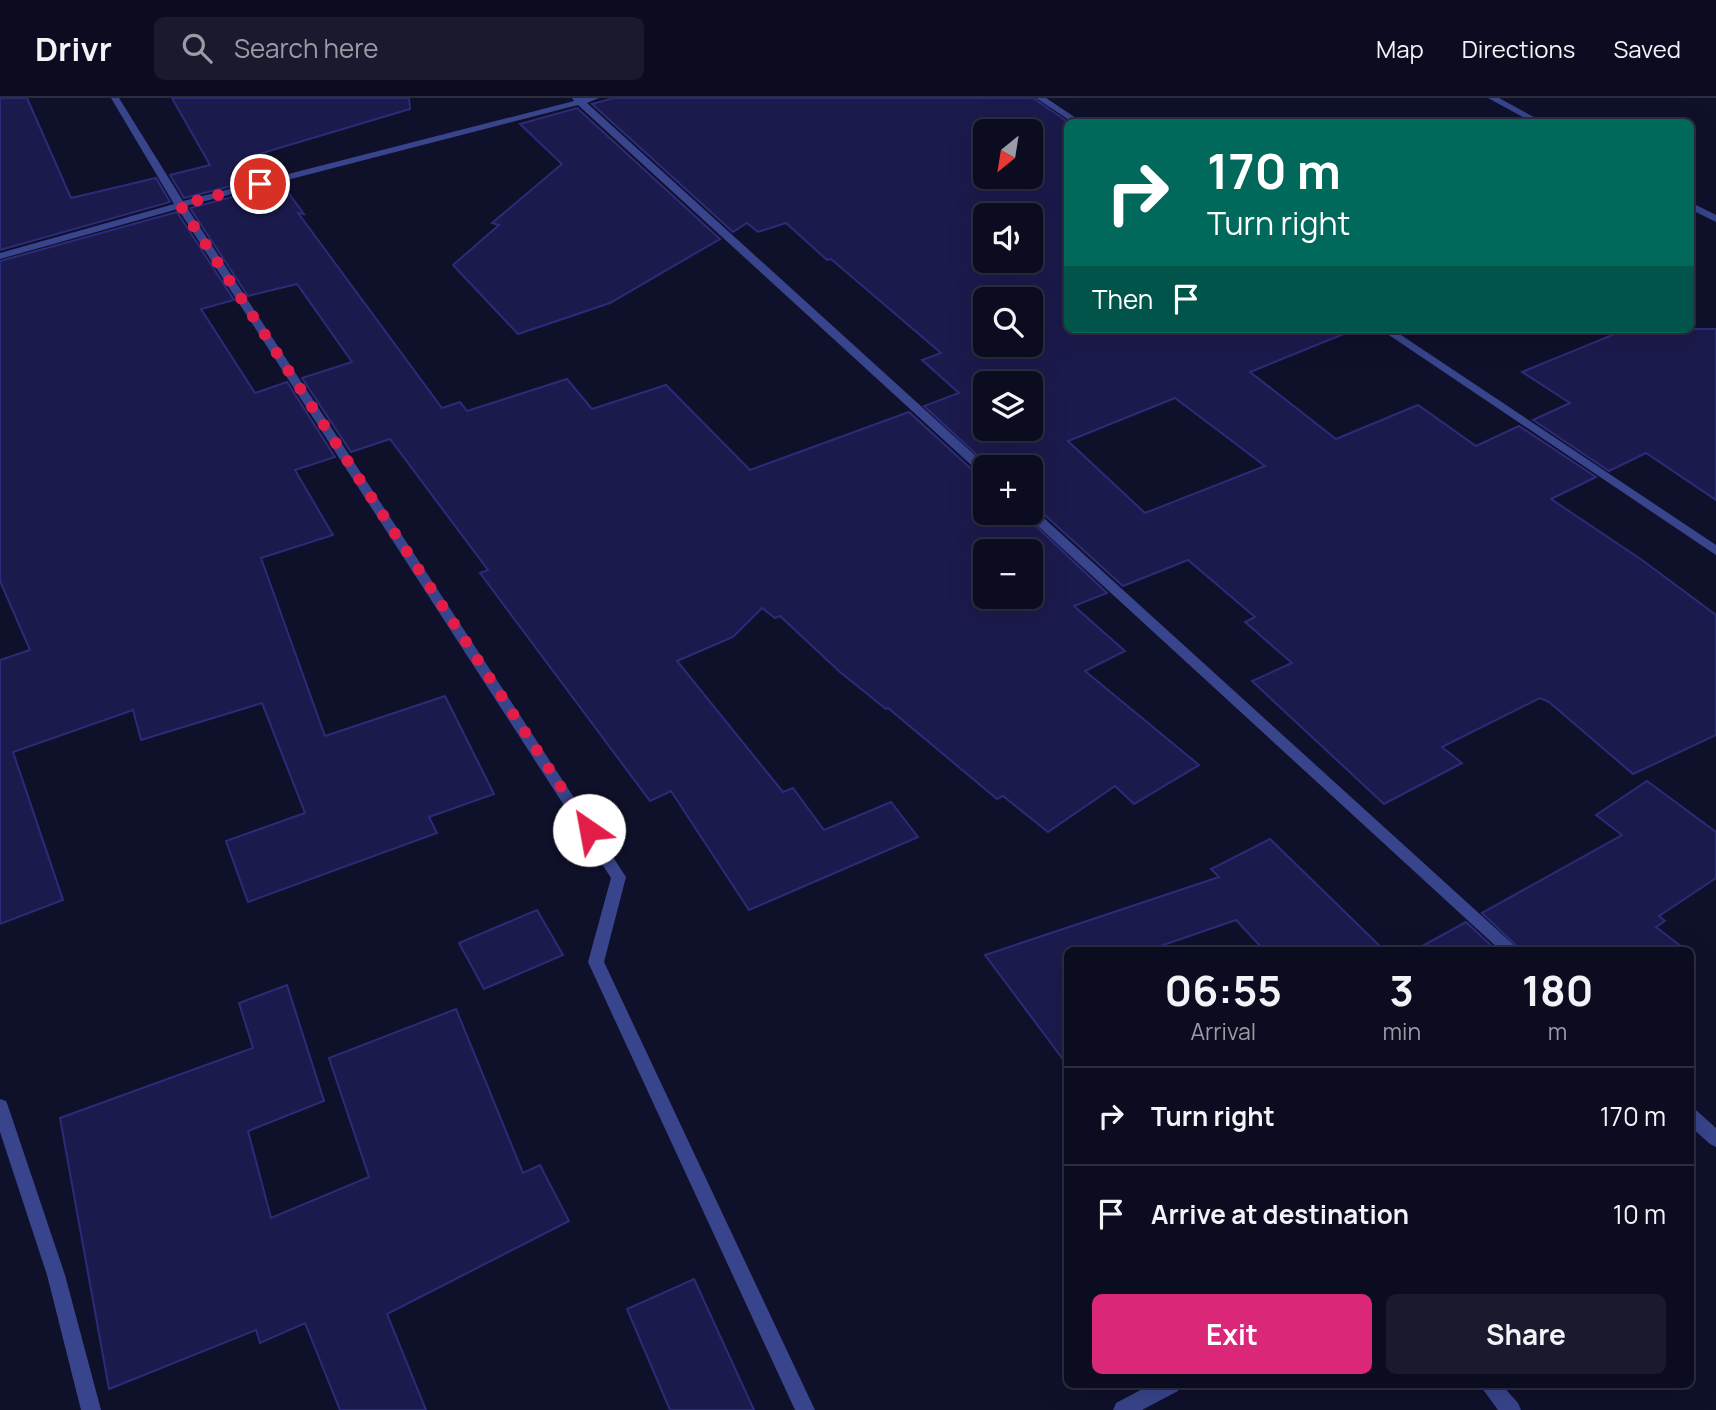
<!DOCTYPE html>
<meta charset="utf-8">
<style>
:root{--surface:#0b0c20;--page:#191a2d;--text:#f1f3f6;--muted:#9a9ba5;--line:#2b2c3e;--accent:#db2777}
body{margin:0;font-family:Manrope,sans-serif;background:var(--page);color:var(--text);height:100vh;display:flex;flex-direction:column;font-size:26px;white-space:nowrap}
*{box-sizing:border-box;margin:0}
p{font-size:23px;color:var(--muted)}
.icon{flex:none;width:38px;height:38px;fill:none;stroke:currentColor;stroke-width:2;stroke-linecap:round;stroke-linejoin:round}
.map{position:relative;flex:1;overflow:hidden}
.details{position:absolute;left:1064px;top:849px;width:630px;height:441px;display:flex;flex-direction:column;background:var(--surface);border-radius:10px;box-shadow:0 7px 28px #0002,0 0 0 2px var(--line)}
.details>*{flex:none}
.guide{position:absolute;left:1064px;top:21px;width:630px;height:214px;border-radius:10px;box-shadow:0 7px 28px #0002,0 0 0 2px var(--line);background:#00695c;color:#fff;overflow:hidden}
.needle{width:46px;rotate:210deg}
.tools{position:absolute;left:973px;top:21px;display:grid;gap:14px}
.tools a{display:grid;place-items:center;width:70px;height:70px;border-radius:10px;background:var(--surface);box-shadow:0 7px 28px #0002,0 0 0 2px var(--line);font-size:35px}
.pin{position:absolute;display:grid;place-items:center;width:60px;height:60px;color:#fff;margin:-30px;border:4px solid #fff;border-radius:50%;box-shadow:0 2px 7px #0007}
.me{position:absolute;width:77px;margin:-38px;rotate:327deg;stroke-linejoin:round;filter:drop-shadow(0 0 5px #0008)}
.turn{display:flex;align-items:center;gap:24px;height:147px;padding:0 28px;font-size:32px}
.turn .icon{width:91px;height:91px;stroke-width:2.5}
.turn b{display:block;font-size:49px;line-height:60px}
.then{display:flex;align-items:center;height:66px;padding:0 28px;background:#0003;gap:14px;font-size:26px}
.eta{display:flex;justify-content:space-evenly;align-items:center;height:119px;text-align:center}
.eta b{font-size:42px;font-weight:700;line-height:49px}
.action{display:flex;gap:14px;margin-top:auto;padding:14px 28px}
.action a{flex:1;height:80px;border-radius:10px;background:var(--accent);color:#fff;font-size:28px;font-weight:700;line-height:80px;text-align:center}
.action a+a{background:var(--page);color:var(--text)}
ul{padding:0;list-style:none}
li{display:flex;align-items:center;gap:21px;height:98px;padding:0 28px;border-top:2px solid var(--line)}
li div{flex:1}
li b{display:block;font-size:26px}
li em{font-style:normal}
header{display:flex;align-items:center;gap:42px;box-sizing:border-box;height:98px;padding:0 35px;background:var(--surface);border-bottom:2px solid var(--line)}
header strong{font-size:33px}
nav{display:flex;gap:38px;margin-inline-start:auto;font-size:24px}
.search{width:490px;height:63px;background:var(--page);display:flex;align-items:center;gap:18px;box-sizing:border-box;padding:0 24px;border-radius:10px;color:var(--muted);font-size:26px}
.map>svg:first-child{display:block}
</style>
<header>
<strong>Drivr</strong>
<div class="search"><svg class="icon" aria-label="search" viewBox="0 0 24 24"><circle cx="10" cy="10" r="6"/><path d="M15 15l6 6"/></svg>Search here</div>
<nav><a>Map</a><a>Directions</a><a>Saved</a></nav>
</header>
<div class="map">
<svg width="1716" height="1312" viewBox="0 0 1716 1312">
<rect width="100%" height="100%" fill="#0f102a"/>
<g fill="#1b1a4c" stroke="#2c2b79" stroke-width="2" fill-rule="evenodd">
<polygon points="0,0 27,0 71,100 156,80 170,104 0,152"/>
<polygon points="172,0 409,0 410,11 259,56 275,77 184,100 170,77 210,67"/>
<path d="M614 0H1033L1068 24V231H1351V233L1250 274 1336 341 1418 307 1476 348 1519 328 1596 379 1551 401 1642 462 1716 517V637L1633 676 1549 604 1540 600 1442 649 1462 665 1384 706 1252 583 1292 565 1245 524 1255 519 1188 462 1123 488 1037 410 1031 409V369H990L924 308 959 295 922 262 941 255 831 161 827 162 786 125 758 134 747 125 733 134 592 6ZM985 33H1031V79H985ZM985 117H1031V163H985ZM985 201H1031V247H985ZM985 285H1031V331H985ZM1175 300 1265 368 1145 415 1068 343Z"/>
<polygon points="577,10 720,141 610,205 518,236 453,167 499,127 492,125 562,66 520,26"/>
<path d="M282 86 304 116 298 115 442 310 460 304 467 313 567 281 592 311 666 287 750 372 909 314 979 378 985 379V415H1022L1107 495 1074 508 1125 553 1085 573 1199 667 1134 706 1115 688 1048 734 1003 698 997 701 888 610 886 611 840 574 780 518 775 520 762 510 733 539 677 563 783 694 793 690 824 732 891 704 918 739 749 812 671 693 650 703 480 475 488 472 390 341 351 354 302 280 352 264 297 186 248 198 190 110ZM985 453H1031V499H985Z"/>
<polygon points="177,114 234,202 201,211 255,295 287,284 335,359 295,372 333,437 261,460 325,638 445,598 494,696 429,719 437,735 248,804 226,743 305,715 262,605 141,642 133,612 13,654 63,802 0,826 0,562 30,552 0,483 0,163"/>
<polygon points="1627,231 1716,231 1716,402 1646,355 1609,373 1533,322 1570,305 1522,274"/>
<polygon points="1647,683 1716,734 1716,780 1659,818 1665,823 1656,829 1686,852 1521,852 1482,815 1622,737 1596,717"/>
<polygon points="1270,741 1384,852 1264,852 1236,822 1149,852 1068,852 1068,968 985,857 1219,779 1211,771"/>
<polygon points="537,812 563,857 484,891 459,845"/>
<polygon points="1466,824 1496,852 1415,852"/>
<polygon points="287,887 324,1003 248,1033 271,1120 369,1079 329,960 456,911 523,1075 540,1067 569,1123 387,1216 426,1312 340,1312 305,1225 260,1245 256,1232 109,1291 60,1020 253,950 239,905"/>
<polygon points="694,1181 754,1312 670,1312 627,1211"/>
</g>
<g fill="none" stroke-linecap="round" stroke-linejoin="round">
<g fill="#38448b" fill-rule="evenodd">
<polygon points="111,0 119,0 183,103 574,3 572,0 599,0 587,5 988,369 985,369 985,377 981,376 578,7 186,108 626,779 604,864 815,1312 795,1312 588,864 611,780 178,111 0,161 0,155 174,106"/>
<polygon points="1036,0 1046,0 1082,24 1072,24"/>
<polygon points="1488,0 1499,0 1543,24 1532,24"/>
<polygon points="1690,104 1716,117 1716,124 1690,111"/>
<polygon points="1380,231 1392,231 1716,447 1716,457"/>
<polygon points="1031,411 1035,412 1515,848 1518,852 1500,852 1027,418 1025,415 1031,415"/>
<polygon points="0,1001 6,1003 8,1008 65,1177 101,1312 81,1312 47,1177 0,1034"/>
<polygon points="1690,1010 1696,1012 1716,1030 1716,1049 1710,1046 1690,1028"/>
<polygon points="1152,1286 1180,1286 1178,1293 1142,1312 1113,1312 1116,1305"/>
<polygon points="1479,1286 1501,1286 1518,1305 1521,1312 1498,1312"/>
</g>
</g>
<g fill="none" stroke-linecap="round" stroke-linejoin="round">
<polyline stroke="#e11d48" stroke-width="12" stroke-dasharray="0 21.6" points="260,86 180,107 589,732"/>
</g>
</svg>
<div class="tools">
<a><svg class="needle" viewBox="-14 -14 28 28"><path d="M0-13l5 13h-10z" fill="#e53935"/><path d="M0 13l5-13h-10z" fill="#9a9ba5"/></svg></a>
<a><svg class="icon" aria-label="sound" viewBox="0 0 24 24"><path d="M4 9h4l5-4v14l-5-4H4zM17 9q2 3 0 6"/></svg></a>
<a><svg class="icon" aria-label="search" viewBox="0 0 24 24"><circle cx="10" cy="10" r="6"/><path d="M15 15l6 6"/></svg></a>
<a><svg class="icon" aria-label="layers" viewBox="0 0 24 24"><path d="M12 4l9 5-9 5-9-5zM3 14l9 5 9-5"/></svg></a>
<a>+</a>
<a>−</a>
</div>
<div class="pin" style="left:260px;top:86px;background:#d93025"><svg class="icon" aria-label="arrive" viewBox="0 0 24 24"><path d="M6 21V4h12l-3 4 3 4H6"/></svg></div>
<svg class="me" style="left:589px;top:732px" viewBox="-20 -20 40 40"><circle r="19" fill="#fff"/><path d="M0-13L10 11 0 6-10 11z" fill="#e11d48"/></svg>
<div class="guide">
<div class="turn"><svg class="icon" aria-label="right" viewBox="0 0 24 24"><path d="M7 20v-9h11M14 6l5 5-5 5"/></svg><div><b>170 m</b>Turn right</div></div>
<div class="then">Then<svg class="icon" aria-label="arrive" viewBox="0 0 24 24"><path d="M6 21V4h12l-3 4 3 4H6"/></svg></div>
</div>
<section class="details">
<div class="eta">
<div><b>06:55</b><p>Arrival</p></div>
<div><b>3</b><p>min</p></div>
<div><b>180</b><p>m</p></div>
</div>
<ul>
<li><svg class="icon" aria-label="right" viewBox="0 0 24 24"><path d="M7 20v-9h11M14 6l5 5-5 5"/></svg><div><b>Turn right</b></div><em>170 m</em></li>
<li><svg class="icon" aria-label="arrive" viewBox="0 0 24 24"><path d="M6 21V4h12l-3 4 3 4H6"/></svg><div><b>Arrive at destination</b></div><em>10 m</em></li>
</ul>
<div class="action"><a>Exit</a><a>Share</a></div>
</section>
</div>
